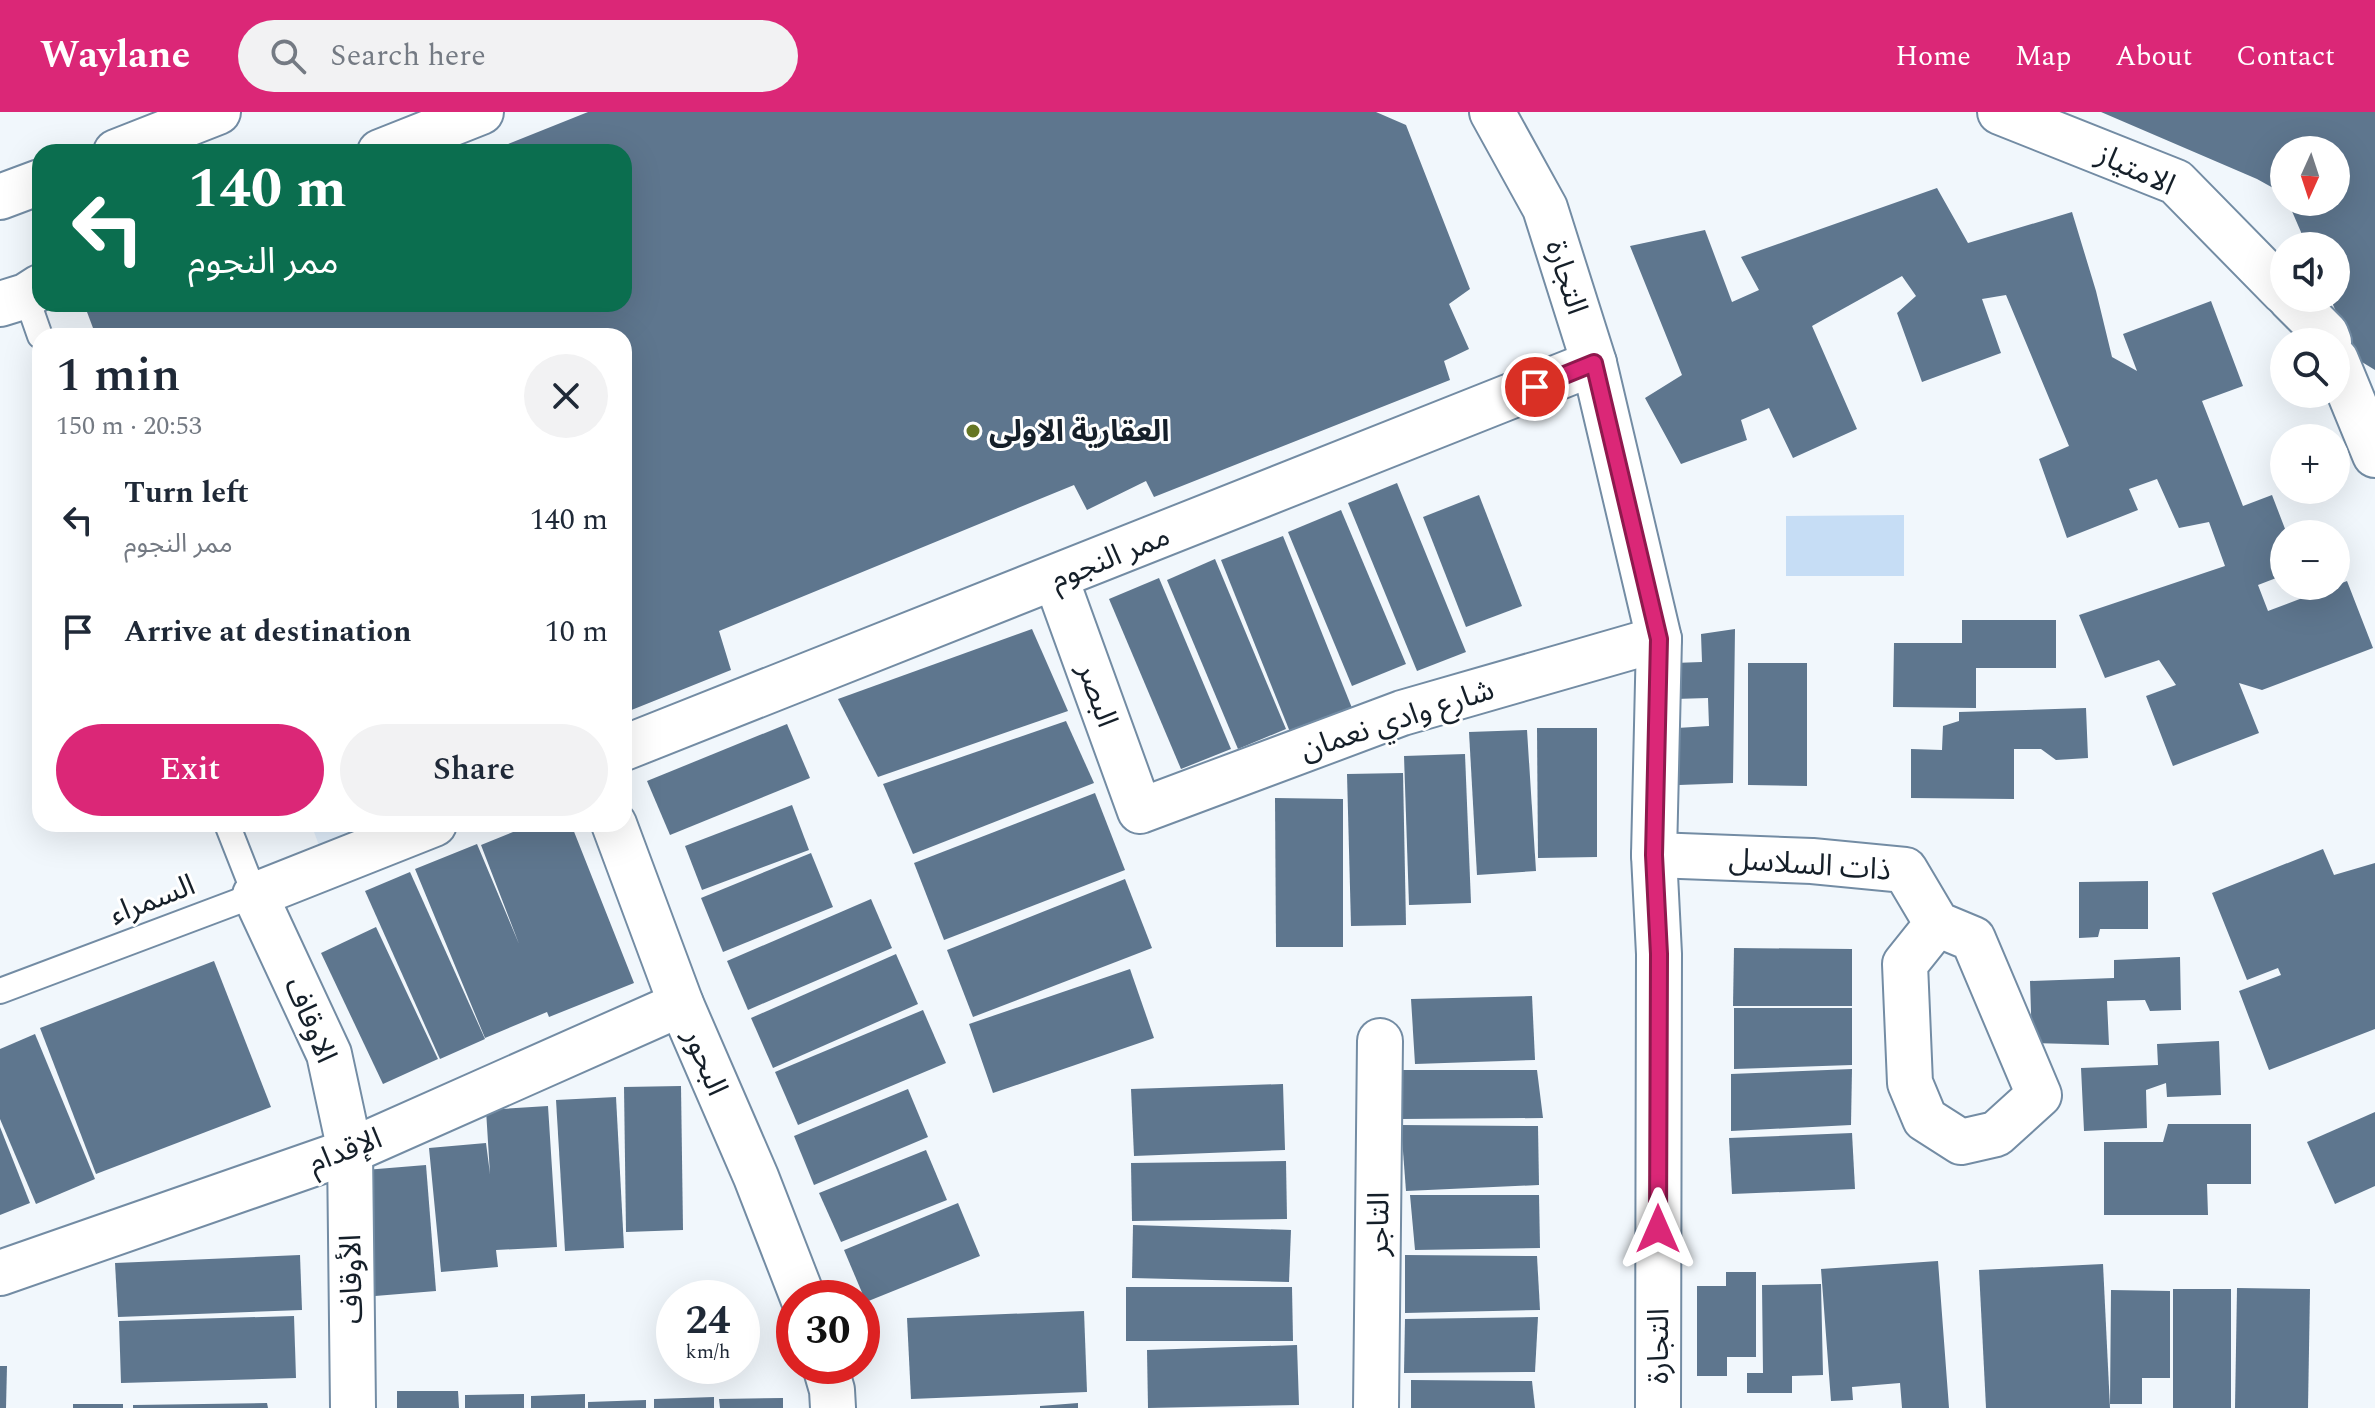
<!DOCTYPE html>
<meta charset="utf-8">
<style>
:root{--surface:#fff;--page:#f2f2f3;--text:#1f2937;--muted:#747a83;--accent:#db2777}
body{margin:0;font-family:Spectral,"Noto Sans Arabic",serif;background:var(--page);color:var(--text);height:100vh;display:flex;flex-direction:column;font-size:30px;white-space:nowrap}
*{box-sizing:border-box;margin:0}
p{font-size:26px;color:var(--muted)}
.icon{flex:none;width:44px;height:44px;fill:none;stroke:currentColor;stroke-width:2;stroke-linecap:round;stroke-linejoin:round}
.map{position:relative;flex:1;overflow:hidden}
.drawer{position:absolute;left:32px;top:216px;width:600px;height:504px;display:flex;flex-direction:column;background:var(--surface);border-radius:24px;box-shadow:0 8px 32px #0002}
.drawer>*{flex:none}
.banner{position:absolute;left:32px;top:32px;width:600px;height:168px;border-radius:24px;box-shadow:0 8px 32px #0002;background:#0b6e4f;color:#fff;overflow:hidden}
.needle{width:52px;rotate:183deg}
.buttons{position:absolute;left:2270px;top:24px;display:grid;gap:16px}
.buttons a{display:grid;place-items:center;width:80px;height:80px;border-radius:50%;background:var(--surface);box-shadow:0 8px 32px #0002;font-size:40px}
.speed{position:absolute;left:656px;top:1168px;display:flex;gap:16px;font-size:40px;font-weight:700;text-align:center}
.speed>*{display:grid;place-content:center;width:104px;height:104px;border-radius:50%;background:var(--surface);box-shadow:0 8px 32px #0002;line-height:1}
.speed small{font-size:20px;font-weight:400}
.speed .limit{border:12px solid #d22;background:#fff;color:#111}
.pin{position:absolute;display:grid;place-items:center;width:68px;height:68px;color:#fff;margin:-34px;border:4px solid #fff;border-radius:50%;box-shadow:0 2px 8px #0007}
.me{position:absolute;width:88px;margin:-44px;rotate:0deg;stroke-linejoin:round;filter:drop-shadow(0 0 6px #0008)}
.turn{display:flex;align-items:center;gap:28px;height:168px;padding:0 24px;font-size:36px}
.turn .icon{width:104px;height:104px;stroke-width:2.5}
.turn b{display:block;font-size:56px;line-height:68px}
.round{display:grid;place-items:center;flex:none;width:84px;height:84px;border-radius:42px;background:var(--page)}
.overview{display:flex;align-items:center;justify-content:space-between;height:136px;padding:0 24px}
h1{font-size:48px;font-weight:600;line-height:60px}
.primary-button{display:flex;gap:16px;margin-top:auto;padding:16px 24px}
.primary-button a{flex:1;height:92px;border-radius:48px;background:var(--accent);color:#fff;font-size:32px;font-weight:600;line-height:92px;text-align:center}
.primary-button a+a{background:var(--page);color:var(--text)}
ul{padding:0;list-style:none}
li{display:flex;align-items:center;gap:24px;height:112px;padding:0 24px}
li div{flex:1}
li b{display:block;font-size:30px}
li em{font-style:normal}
header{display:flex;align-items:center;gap:48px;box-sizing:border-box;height:112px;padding:0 40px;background:var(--accent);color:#fff}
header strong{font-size:38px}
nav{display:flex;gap:44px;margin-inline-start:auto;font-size:28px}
.search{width:560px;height:72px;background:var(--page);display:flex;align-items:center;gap:20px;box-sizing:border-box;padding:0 28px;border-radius:44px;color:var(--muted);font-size:30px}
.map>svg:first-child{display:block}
</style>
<header>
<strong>Waylane</strong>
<div class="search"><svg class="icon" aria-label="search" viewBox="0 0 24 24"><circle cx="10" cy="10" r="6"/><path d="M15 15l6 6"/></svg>Search here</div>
<nav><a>Home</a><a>Map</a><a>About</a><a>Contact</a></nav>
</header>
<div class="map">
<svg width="2375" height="1296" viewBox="0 0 2375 1296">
<rect width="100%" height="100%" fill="#f1f7fc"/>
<polygon fill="#dfecf9" points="311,712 382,712 320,736"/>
<polygon fill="#c6ddf5" points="1904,403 1904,464 1786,464 1786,404"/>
<g fill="#5e768e">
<polygon points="588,0 1376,0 1406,13 1470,177 1449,192 1469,237 1444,249 1450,268 1154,385 1146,369 1087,398 1074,373 719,519 731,558 624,601 624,224 96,224 87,200 106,192 624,192 624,40 488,40"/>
<polygon points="2101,0 2375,0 2375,258 2357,247 2330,186 2336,186 2336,134 2307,134 2288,90 2336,90 2336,38 2284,38 2284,82 2257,67"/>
<polygon points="1937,76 1968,131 2072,100 2096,179 2112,245 2137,259 2123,222 2211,189 2243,274 2202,289 2243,394 2272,383 2287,422 2284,422 2284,463 2258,473 2268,499 2347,469 2373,536 2262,578 2239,571 2259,621 2173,654 2146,584 2176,573 2159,548 2105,566 2079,503 2225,454 2209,410 2179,416 2157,367 2129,377 2138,398 2067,426 2039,347 2069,334 2006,183 1982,187 2001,241 1922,270 1897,201 1916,184 1902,164 1812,214 1857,317 1793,346 1769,296 1741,308 1747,328 1681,352 1645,286 1682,263 1630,134 1705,118 1732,190 1759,178 1741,145"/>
<polygon points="1397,371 1466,540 1417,559 1348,391"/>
<polygon points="1479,383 1522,494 1466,515 1423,405"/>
<polygon points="1341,398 1406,552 1352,574 1288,420"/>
<polygon points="1283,424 1352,596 1290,620 1221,448"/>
<polygon points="1215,447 1286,617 1238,637 1167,468"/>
<polygon points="1159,466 1231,637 1181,657 1109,487"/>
<polygon points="1962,508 2056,508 2056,556 1976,556 1976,596 1893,595 1894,531 1962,531"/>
<polygon points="1032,517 1068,599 878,665 838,587"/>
<polygon points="1735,517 1733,671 1679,673 1677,616 1709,614 1708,586 1675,587 1674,551 1702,550 1701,522"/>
<polygon points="1748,551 1807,551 1807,674 1748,673"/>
<polygon points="2086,596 2088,646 2056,648 2041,637 2014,637 2014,687 1911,686 1911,637 1942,638 1943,614 1959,609 1959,600"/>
<polygon points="1066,609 1094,671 913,742 883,672"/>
<polygon points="787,612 810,666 670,723 647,669"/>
<polygon points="1537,616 1597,616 1597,745 1538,746"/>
<polygon points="1527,618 1536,759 1477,763 1469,620"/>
<polygon points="1465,642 1471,791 1409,793 1404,644"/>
<polygon points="1403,661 1406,813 1351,814 1347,662"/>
<polygon points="1095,681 1125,758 944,828 914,751"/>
<polygon points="1275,686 1343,687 1343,835 1276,835"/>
<polygon points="792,693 809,738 702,778 685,734"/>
<polygon points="533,712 571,712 634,871 549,905 547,900 485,926 415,757 477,732 519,832 481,733"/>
<polygon points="2323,737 2334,763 2375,751 2375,917 2269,958 2239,879 2281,863 2278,856 2247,868 2212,781"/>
<polygon points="811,741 833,795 723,840 701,786"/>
<polygon points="410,760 485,927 440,947 365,779"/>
<polygon points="1125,767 1152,836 973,905 947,838"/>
<polygon points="2148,769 2148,817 2100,817 2098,825 2079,826 2079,770"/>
<polygon points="871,787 892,836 748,898 727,849"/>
<polygon points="376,815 438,947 383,972 321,841"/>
<polygon points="1734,836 1852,837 1852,894 1733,894"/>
<polygon points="896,842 918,892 773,956 751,906"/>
<polygon points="2180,845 2181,898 2150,899 2145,888 2107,889 2109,933 2032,931 2030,869 2114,866 2114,848"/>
<polygon points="214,849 271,995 96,1062 40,916"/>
<polygon points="1130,857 1154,926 993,981 969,912"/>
<polygon points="1532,884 1535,948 1415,952 1411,887"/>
<polygon points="1734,896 1852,896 1852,953 1734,957"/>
<polygon points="923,898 946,951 798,1013 775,960"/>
<polygon points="35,922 95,1067 36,1092 0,1007 0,937"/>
<polygon points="2219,929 2221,983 2167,985 2166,971 2146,978 2147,1016 2084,1019 2081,956 2158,953 2157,932"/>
<polygon points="1852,957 1851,1013 1731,1019 1731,962"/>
<polygon points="1397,958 1537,958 1543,1006 1401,1007"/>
<polygon points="1283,972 1285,1038 1134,1044 1131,977"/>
<polygon points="681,974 683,1118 626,1120 624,975"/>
<polygon points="908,977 928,1025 814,1073 794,1024"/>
<polygon points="616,985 624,1136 565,1139 556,988"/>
<polygon points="548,994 557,1135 496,1138 498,1155 441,1160 429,1036 486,1031 490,1062 486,998"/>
<polygon points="2375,1000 2375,1074 2335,1092 2307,1030"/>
<polygon points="2168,1012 2251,1012 2251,1072 2207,1072 2208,1103 2104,1103 2104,1030 2163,1030"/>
<polygon points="1401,1013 1538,1014 1539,1073 1406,1079"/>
<polygon points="0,1015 30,1091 0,1103"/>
<polygon points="1852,1021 1855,1077 1732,1082 1729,1026"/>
<polygon points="926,1038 947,1088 841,1130 819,1081"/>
<polygon points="1286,1049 1287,1107 1132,1109 1131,1051"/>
<polygon points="426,1053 436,1179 375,1184 365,1058"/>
<polygon points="1410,1083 1539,1083 1540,1136 1415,1138"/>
<polygon points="958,1091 980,1144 866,1190 844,1138"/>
<polygon points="1133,1113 1291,1118 1289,1170 1132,1166"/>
<polygon points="300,1143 302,1198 118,1205 115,1151"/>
<polygon points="1405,1143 1537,1144 1540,1198 1405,1201"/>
<polygon points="1938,1149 1949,1296 1902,1296 1900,1271 1852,1275 1853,1288 1831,1289 1821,1157"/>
<polygon points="2103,1152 2110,1296 1986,1296 1979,1158"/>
<polygon points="1726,1160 1756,1160 1756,1245 1727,1245 1727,1264 1697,1264 1697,1174 1726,1174"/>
<polygon points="1821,1172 1823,1263 1792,1264 1792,1281 1747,1281 1747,1261 1763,1261 1762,1173"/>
<polygon points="1126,1175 1292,1175 1293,1229 1126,1229"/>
<polygon points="2237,1176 2310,1177 2308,1296 2235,1296"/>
<rect x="2173" y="1177" width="58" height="119"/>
<polygon points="2111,1178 2170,1179 2170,1266 2142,1266 2142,1292 2110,1292"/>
<polygon points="1084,1199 1087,1280 911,1287 907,1206"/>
<polygon points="294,1204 296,1266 121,1271 119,1209"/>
<polygon points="1538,1205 1535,1260 1404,1261 1405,1207"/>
<polygon points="1297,1233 1299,1293 1148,1296 1147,1238"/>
<polygon points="0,1254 7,1254 6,1296 0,1296"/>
<polygon points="1411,1268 1532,1269 1535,1296 1411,1296"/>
<polygon points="397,1279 458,1279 459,1296 397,1296"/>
<polygon points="524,1282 524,1296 465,1296 465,1283"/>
<polygon points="585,1282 585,1296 531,1296 531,1284"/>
<polygon points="714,1285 714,1296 654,1296 654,1287"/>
<polygon points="783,1286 783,1296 720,1296 719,1287"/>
<polygon points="646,1288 646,1296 588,1296 588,1290"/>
<polygon points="267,1291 268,1296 133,1296 133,1293"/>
<polygon points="1078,1291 1078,1296 1040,1296 1040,1294"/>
<rect x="73" y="1292" width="50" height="4"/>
</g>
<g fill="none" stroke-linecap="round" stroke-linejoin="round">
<g stroke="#738ca4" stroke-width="28">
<g id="service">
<polyline points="26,184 40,224"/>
<polyline points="0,879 255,783 227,712"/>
</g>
</g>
<g stroke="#738ca4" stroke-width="48">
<g id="minor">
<polyline points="1492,0 1545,96 1594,251 1659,527 1654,743 1659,842 1658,1296"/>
<polyline points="2000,0 2176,70 2284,180"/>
<polyline points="2290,186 2326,222 2329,230"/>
<polyline points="2336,248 2375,343"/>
<polyline points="1056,467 1140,699 1402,601 1659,527"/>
<polyline points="624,636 1594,251"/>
<polyline points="614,712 681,892 756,1065 803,1186"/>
<polyline points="1654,743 1812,749 1905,758 1937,812 1973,827 2039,983 1996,1022 1961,1030 1925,1007 1910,971 1905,852 1937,812"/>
<polyline points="0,1161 350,1039 681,892"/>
<polyline points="825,1254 832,1278 833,1296"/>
<polyline points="353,1296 350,1039 329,942 255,783 434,712"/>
<polyline points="1376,1296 1380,929"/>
</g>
</g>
<g stroke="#738ca4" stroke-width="48">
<g id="tertiary">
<polyline points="116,40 218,0"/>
<polyline points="380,40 481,0"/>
<polyline points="0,85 40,70"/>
<polyline points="0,192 26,184 40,175"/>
</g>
</g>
<use href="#service" stroke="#fff" stroke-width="24"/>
<use href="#minor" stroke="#fff" stroke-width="44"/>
<use href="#tertiary" stroke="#fff" stroke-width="44"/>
</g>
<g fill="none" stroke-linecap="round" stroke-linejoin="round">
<g stroke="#8e194d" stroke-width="20">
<polyline id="route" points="1535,275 1594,251 1659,527 1654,743 1659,842 1658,1117"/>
</g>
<use href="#route" stroke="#db2777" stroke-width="14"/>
</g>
<circle fill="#657624" stroke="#fff" stroke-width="3" cx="973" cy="319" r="8"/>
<g text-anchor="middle" stroke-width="6" stroke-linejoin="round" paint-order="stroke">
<g font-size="30" fill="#151f29" stroke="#fff">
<text transform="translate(2136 57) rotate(25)" y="10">الامتياز</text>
<text transform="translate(1567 165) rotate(72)" y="10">التجارة</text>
<text transform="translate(1110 445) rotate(-22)" y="10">ممر النجوم</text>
<text transform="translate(1098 583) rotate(70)" y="10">البصر</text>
<text transform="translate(1397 607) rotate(-18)" y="10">شارع وادي نعمان</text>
<text transform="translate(1810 752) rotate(4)" y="10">ذات السلاسل</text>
<text transform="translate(152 787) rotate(-21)" y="10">السمراء</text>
<text transform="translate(311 908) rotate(67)" y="10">الاوقاف</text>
<text transform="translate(706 950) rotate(67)" y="10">البحور</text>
<text transform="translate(345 1038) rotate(-21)" y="10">الإقدام</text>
<text transform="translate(1378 1112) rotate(-89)" y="10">التاجر</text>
<text transform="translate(351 1167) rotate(-91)" y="10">الأوقاف</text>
<text transform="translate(1658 1234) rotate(-90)" y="10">التجارة</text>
</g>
<g font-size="30" font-weight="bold" fill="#151f29" stroke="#fff" text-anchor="start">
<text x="989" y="329">العقارية الاولى</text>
</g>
</g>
</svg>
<div class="buttons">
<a><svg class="needle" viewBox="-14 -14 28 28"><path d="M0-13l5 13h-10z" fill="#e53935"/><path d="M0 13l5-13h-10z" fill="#747a83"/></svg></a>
<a><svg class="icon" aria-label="sound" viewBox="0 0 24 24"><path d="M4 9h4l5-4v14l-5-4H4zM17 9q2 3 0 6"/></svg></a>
<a><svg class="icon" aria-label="search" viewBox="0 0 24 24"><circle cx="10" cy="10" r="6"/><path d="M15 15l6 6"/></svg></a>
<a>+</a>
<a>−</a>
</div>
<div class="speed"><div>24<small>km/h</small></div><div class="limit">30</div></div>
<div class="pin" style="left:1535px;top:275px;background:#d93025"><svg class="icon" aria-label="arrive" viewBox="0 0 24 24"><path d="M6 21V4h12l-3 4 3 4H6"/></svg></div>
<svg class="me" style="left:1658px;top:1117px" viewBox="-20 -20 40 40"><path d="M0-17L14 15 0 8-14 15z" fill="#db2777" stroke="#fff" stroke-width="4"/></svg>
<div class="banner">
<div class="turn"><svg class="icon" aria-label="left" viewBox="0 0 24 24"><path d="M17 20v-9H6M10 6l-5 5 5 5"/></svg><div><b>140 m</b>ممر النجوم</div></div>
</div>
<section class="drawer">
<div class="overview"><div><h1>1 min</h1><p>150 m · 20:53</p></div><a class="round"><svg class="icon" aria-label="close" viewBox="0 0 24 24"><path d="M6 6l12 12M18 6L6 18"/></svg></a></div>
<ul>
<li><svg class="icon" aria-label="left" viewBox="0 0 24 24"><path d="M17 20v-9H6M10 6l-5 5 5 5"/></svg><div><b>Turn left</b><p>ممر النجوم</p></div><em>140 m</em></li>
<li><svg class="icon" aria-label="arrive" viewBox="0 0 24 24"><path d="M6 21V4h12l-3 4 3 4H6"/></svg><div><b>Arrive at destination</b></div><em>10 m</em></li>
</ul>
<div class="primary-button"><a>Exit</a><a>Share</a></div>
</section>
</div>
